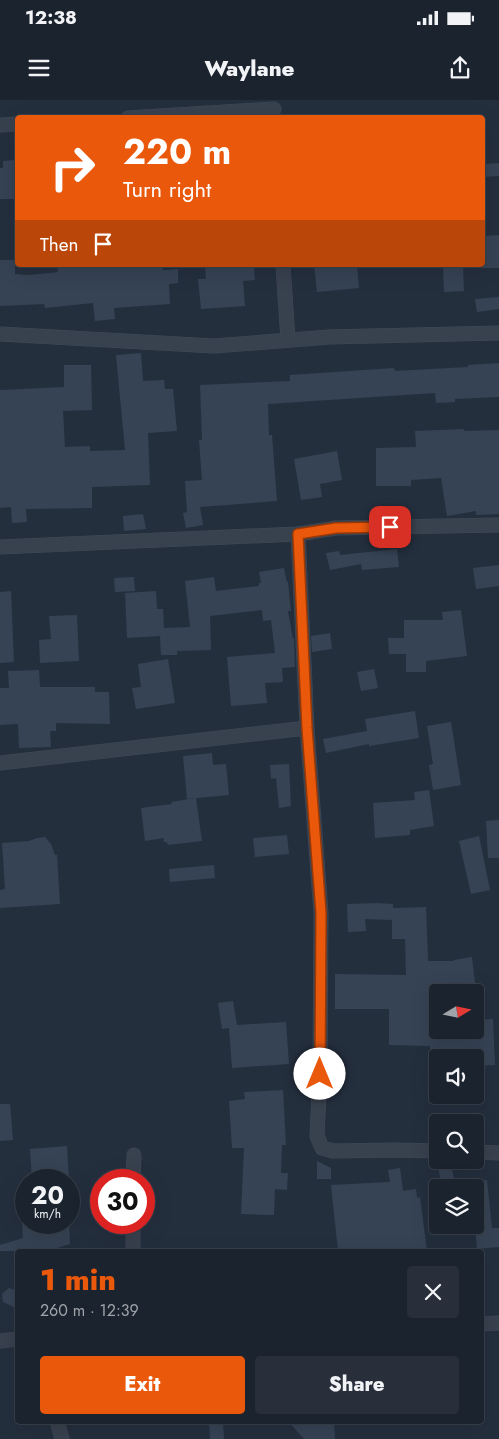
<!DOCTYPE html>
<meta charset="utf-8">
<style>
:root{--surface:#1b232e;--page:#282f3a;--text:#f1f3f6;--muted:#a0a4aa;--line:#39404a;--accent:#ea580c}
body{margin:0;font-family:Jost,sans-serif;background:var(--page);color:var(--text);height:100vh;display:flex;flex-direction:column;font-size:19px;white-space:nowrap}
*{box-sizing:border-box;margin:0}
p{font-size:16px;color:var(--muted)}
.icon{flex:none;width:28px;height:28px;fill:none;stroke:currentColor;stroke-width:2;stroke-linecap:round;stroke-linejoin:round}
.map{position:relative;flex:1;overflow:hidden}
.drawer{position:absolute;left:15px;top:1149px;width:469px;height:175px;display:flex;flex-direction:column;background:var(--surface);border-radius:5px;box-shadow:0 5px 20px #0002,0 0 0 1px var(--line)}
.drawer>*{flex:none}
.guide{position:absolute;left:15px;top:15px;width:470px;height:152px;border-radius:5px;box-shadow:0 5px 20px #0002,0 0 0 1px var(--line);background:#ea580c;color:#fff;overflow:hidden}
.needle{width:32px;rotate:80deg}
.fabs{position:absolute;left:429px;top:884px;display:grid;gap:10px}
.fabs a{display:grid;place-items:center;width:55px;height:55px;border-radius:5px;background:var(--surface);box-shadow:0 5px 20px #0002,0 0 0 1px var(--line);font-size:25px}
.speed{position:absolute;left:15px;top:1069px;display:flex;gap:10px;font-size:25px;font-weight:700;text-align:center}
.speed>*{display:grid;place-content:center;width:65px;height:65px;border-radius:50%;background:var(--surface);box-shadow:0 5px 20px #0002,0 0 0 1px var(--line);line-height:1}
.speed small{font-size:12px;font-weight:400}
.speed .limit{border:8px solid #d22;background:#fff;color:#111}
.pin{position:absolute;display:grid;place-items:center;width:42px;height:42px;color:#fff;margin:-21px;border-radius:10px;box-shadow:0 2px 8px #0006}
.me{position:absolute;width:55px;margin:-28px;rotate:0deg;stroke-linejoin:round;filter:drop-shadow(0 0 4px #0008)}
.turn{display:flex;align-items:center;gap:18px;height:105px;padding:0 25px;font-size:22px}
.turn .icon{width:65px;height:65px;stroke-width:2.5}
.turn b{display:block;font-size:35px;line-height:42px}
.then{display:flex;align-items:center;height:48px;padding:0 25px;background:#0003;gap:10px;font-size:19px}
.round{display:grid;place-items:center;flex:none;width:52px;height:52px;border-radius:5px;background:var(--page)}
.overview{display:flex;align-items:center;justify-content:space-between;height:85px;padding:0 25px}
h1{font-size:30px;font-weight:800;line-height:38px;color:var(--accent)}
.action{display:flex;gap:10px;margin-top:auto;padding:10px 25px}
.action a{flex:1;height:58px;border-radius:5px;background:var(--accent);color:#fff;font-size:20px;font-weight:800;line-height:58px;text-align:center}
.action a+a{background:var(--page);color:var(--text)}
.status{display:flex;justify-content:space-between;align-items:center;height:35px;padding:0 25px;background:var(--surface);direction:ltr}
.status svg{height:14px;fill:currentColor}
header{display:flex;justify-content:space-between;align-items:center;height:65px;padding:0 25px;background:var(--surface);font-size:22px;font-weight:800}
.map>svg:first-child{display:block}
</style>
<div class="status"><b>12:38</b><svg viewBox="0 0 49 12"><path d="M0 12V9h3v3zM5 12V6h3v6zM10 12V3h3v9zM15 12V0h3v12zM26 1h20v11H26zM47 4h2v5h-2z"/></svg></div>
<header><svg class="icon" aria-label="menu" viewBox="0 0 24 24"><path d="M4 6h16M4 12h16M4 18h16"/></svg>Waylane<svg class="icon" aria-label="share" viewBox="0 0 24 24"><path d="M12 15V3M7 8l5-5 5 5M5 13v7h14v-7"/></svg></header>
<div class="map">
<svg width="499" height="1339" viewBox="0 0 499 1339">
<rect width="100%" height="100%" fill="#242f3e"/>
<g fill="#364354">
<polygon points="15,60 18,99 0,99 0,68 3,68 3,61"/>
<polygon points="499,63 499,76 482,77 482,64"/>
<polygon points="499,135 499,168 482,168 482,136"/>
<polygon points="0,160 15,160 15,174 29,175 58,172 57,165 163,165 163,170 178,169 178,183 169,184 170,204 114,208 115,219 95,221 93,203 45,208 44,204 0,206"/>
<polygon points="205,165 240,165 240,167 254,166 255,180 243,181 245,206 201,209 198,179 206,179"/>
<polygon points="314,165 357,165 359,188 317,192"/>
<polygon points="463,165 464,191 444,192 443,166"/>
<polygon points="499,197 499,209 477,212 475,199"/>
<polygon points="141,253 143,281 164,280 165,289 173,289 177,331 148,333 150,385 92,387 92,408 26,409 27,422 12,423 11,407 0,408 0,290 64,287 64,265 91,265 92,310 63,311 65,347 90,346 90,351 125,350 116,255"/>
<polygon points="499,263 499,297 455,299 455,302 436,303 435,293 268,304 269,335 272,335 277,401 200,407 203,425 186,428 183,413 187,412 185,381 202,380 199,340 202,340 200,285 290,281 290,275 394,268 395,271 468,267 468,265"/>
<polygon points="464,329 464,331 499,330 499,414 476,415 476,411 447,416 441,378 411,380 411,386 376,386 376,348 416,347 415,331"/>
<polygon points="337,351 342,380 320,384 322,397 301,400 294,359"/>
<polygon points="143,414 146,429 124,431 123,416"/>
<polygon points="397,449 399,467 362,470 361,464 330,470 326,453 339,451 340,455"/>
<polygon points="499,465 499,486 476,489 473,468"/>
<polygon points="284,468 287,482 288,482 291,511 288,511 293,539 294,538 295,567 282,568 283,582 265,583 267,603 231,606 227,557 275,553 271,520 263,521 262,510 210,516 211,550 177,551 177,555 161,555 160,536 127,538 125,493 156,491 157,509 163,509 164,528 190,527 185,481 214,477 216,491 259,486 259,483 261,483 259,472"/>
<polygon points="134,477 135,491 115,492 114,478"/>
<polygon points="11,491 14,562 0,563 0,492"/>
<polygon points="461,510 467,556 426,561 426,572 406,572 406,554 389,554 388,538 404,538 404,520 443,520 442,512"/>
<polygon points="77,515 79,561 40,563 39,540 51,539 49,516"/>
<polygon points="330,533 332,549 312,552 311,536"/>
<polygon points="168,559 175,603 136,609 132,588 141,587 138,564"/>
<polygon points="374,569 378,588 361,591 357,572"/>
<polygon points="39,570 40,587 95,587 95,592 109,592 110,624 56,623 56,631 50,631 51,647 19,648 18,624 0,625 0,588 9,588 8,571"/>
<polygon points="415,611 419,638 369,646 369,644 326,653 323,639 367,631 365,619"/>
<polygon points="451,622 461,685 433,690 429,665 433,664 427,626"/>
<polygon points="212,653 213,665 226,664 229,695 187,699 183,656"/>
<polygon points="289,664 291,706 279,708 276,678 271,679 270,665"/>
<polygon points="429,690 434,726 410,730 410,735 375,738 373,703 415,700 414,692"/>
<polygon points="196,698 202,741 168,745 167,742 164,742 164,738 145,741 141,708 172,704 171,702"/>
<polygon points="499,720 499,758 488,758 486,721"/>
<polygon points="287,735 289,754 255,757 253,738"/>
<polygon points="479,736 490,790 471,794 459,741"/>
<polygon points="45,737 51,744 55,755 57,755 60,804 0,808 0,790 5,789 2,743 29,741 37,738"/>
<polygon points="214,765 215,778 170,782 169,769"/>
<polygon points="377,803 393,804 393,808 426,807 428,861 454,861 454,860 472,857 476,892 438,892 438,930 475,930 475,920 493,919 495,965 475,966 475,958 430,958 430,946 389,945 389,909 335,909 335,874 406,875 405,839 392,839 392,820 365,819 366,831 348,832 347,804"/>
<polygon points="233,901 237,925 286,922 289,964 232,968 229,928 222,929 218,903"/>
<polygon points="283,990 286,1045 282,1045 281,1073 288,1073 287,1090 275,1089 274,1115 241,1114 244,1048 232,1048 229,1001 245,999 244,992"/>
<polygon points="0,1004 10,1004 13,1040 0,1041"/>
<polygon points="67,1046 69,1080 32,1080 30,1049"/>
<polygon points="445,1060 450,1060 456,1088 442,1088 437,1061"/>
<polygon points="317,1061 331,1068 331,1079 317,1079"/>
<polygon points="400,1068 403,1091 416,1089 417,1098 420,1097 427,1151 338,1151 331,1085 390,1082 388,1070"/>
<polygon points="487,1080 492,1128 499,1128 499,1147 477,1149 475,1126 475,1082"/>
<polygon points="22,1122 69,1122 70,1144 47,1151 0,1151 0,1145 23,1138"/>
<polygon points="9,1188 17,1191 18,1209 3,1202 2,1194"/>
<polygon points="209,1321 223,1321 224,1339 210,1339"/>
<polygon points="288,1321 334,1321 335,1339 304,1339"/>
</g>
<g fill="none" stroke-linecap="round" stroke-linejoin="round">
<g stroke="#414a57" stroke-width="15">
<g id="minor">
<polyline points="128,18 274,9"/>
<polyline points="0,25 18,24"/>
<polyline points="283,165 288,240"/>
<polyline points="0,234 214,246 329,237 499,233"/>
<polyline points="298,434 307,628 321,813 320,974 317,1036 322,1048 333,1051 394,1050 438,1051"/>
<polyline points="0,447 298,434 336,428 499,425"/>
<polyline points="0,663 307,628"/>
<polyline points="475,1052 499,1053"/>
<polyline points="133,1080 134,1055"/>
<polyline points="133,1122 133,1151"/>
<polyline points="481,1224 499,1223"/>
<polyline points="0,1241 18,1239"/>
<polyline points="57,1321 62,1339"/>
</g>
</g>
<use href="#minor" stroke="#38414e" stroke-width="14"/>
</g>
<g fill="none" stroke-linecap="round" stroke-linejoin="round">
<g stroke="#983908" stroke-width="12">
<polyline id="route" points="320,974 321,813 307,628 298,434 336,428 390,427"/>
</g>
<use href="#route" stroke="#ea580c" stroke-width="9"/>
</g>
</svg>
<div class="fabs">
<a><svg class="needle" viewBox="-14 -14 28 28"><path d="M0-13l5 13h-10z" fill="#e53935"/><path d="M0 13l5-13h-10z" fill="#a0a4aa"/></svg></a>
<a><svg class="icon" aria-label="sound" viewBox="0 0 24 24"><path d="M4 9h4l5-4v14l-5-4H4zM17 9q2 3 0 6"/></svg></a>
<a><svg class="icon" aria-label="search" viewBox="0 0 24 24"><circle cx="10" cy="10" r="6"/><path d="M15 15l6 6"/></svg></a>
<a><svg class="icon" aria-label="layers" viewBox="0 0 24 24"><path d="M12 4l9 5-9 5-9-5zM3 14l9 5 9-5"/></svg></a>
</div>
<div class="speed"><div>20<small>km/h</small></div><div class="limit">30</div></div>
<div class="pin" style="left:390px;top:427px;background:#d93025"><svg class="icon" aria-label="arrive" viewBox="0 0 24 24"><path d="M6 21V4h12l-3 4 3 4H6"/></svg></div>
<svg class="me" style="left:320px;top:974px" viewBox="-20 -20 40 40"><circle r="19" fill="#fff"/><path d="M0-13L10 11 0 6-10 11z" fill="#ea580c"/></svg>
<div class="guide">
<div class="turn"><svg class="icon" aria-label="right" viewBox="0 0 24 24"><path d="M7 20v-9h11M14 6l5 5-5 5"/></svg><div><b>220 m</b>Turn right</div></div>
<div class="then">Then<svg class="icon" aria-label="arrive" viewBox="0 0 24 24"><path d="M6 21V4h12l-3 4 3 4H6"/></svg></div>
</div>
<section class="drawer">
<div class="overview"><div><h1>1 min</h1><p>260 m · 12:39</p></div><a class="round"><svg class="icon" aria-label="close" viewBox="0 0 24 24"><path d="M6 6l12 12M18 6L6 18"/></svg></a></div>
<div class="action"><a>Exit</a><a>Share</a></div>
</section>
</div>
